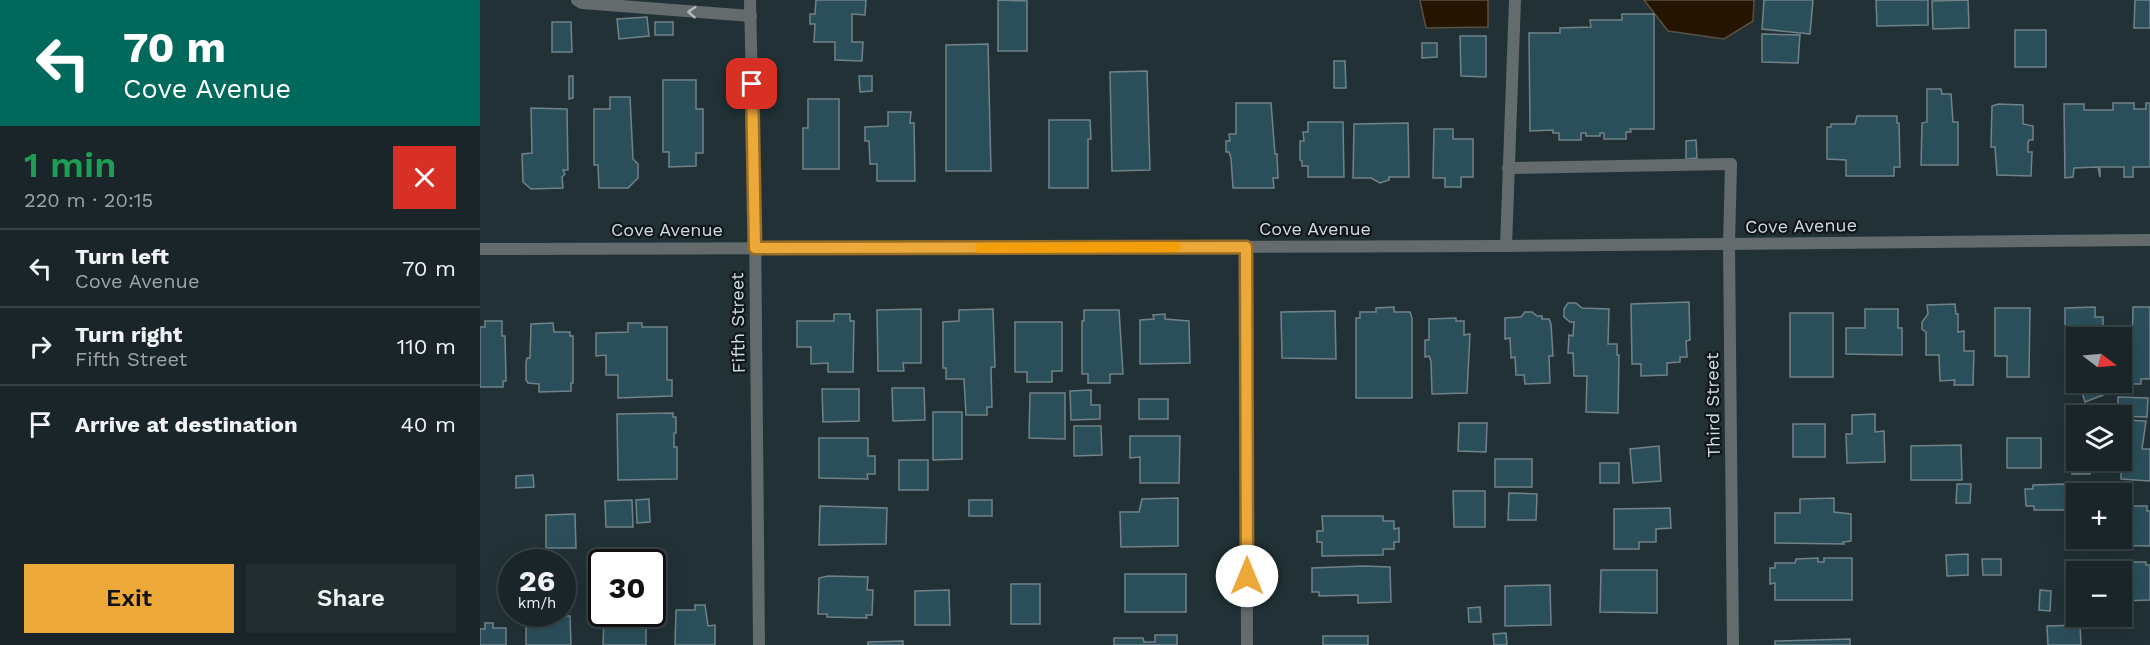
<!DOCTYPE html>
<meta charset="utf-8">
<style>
:root{--surface:#192528;--page:#222d30;--text:#f1f3f6;--muted:#9fa5a8;--line:#374245;--accent:#eca93a}
body{margin:0;font-family:"Work Sans",sans-serif;background:var(--page);color:var(--text);height:100vh;display:flex;flex-direction:column;font-size:22px;white-space:nowrap}
*{box-sizing:border-box;margin:0}
p{font-size:20px;color:var(--muted)}
.icon{flex:none;width:33px;height:33px;fill:none;stroke:currentColor;stroke-width:2;stroke-linecap:round;stroke-linejoin:round}
.map{position:relative;flex:1;overflow:hidden}
.details{display:flex;flex-direction:column;background:var(--surface);width:480px}
.details>*{flex:none}
.hud{background:#00695c;color:#fff;overflow:hidden}
.needle{width:39px;rotate:106deg}
.fabs{position:absolute;left:1586px;top:327px;display:grid;gap:12px}
.fabs a{display:grid;place-items:center;width:66px;height:66px;border-radius:0px;background:var(--surface);box-shadow:0 6px 24px #0002,0 0 0 2px var(--line);font-size:30px}
.speed{position:absolute;left:18px;top:549px;display:flex;gap:12px;font-size:30px;font-weight:700;text-align:center}
.speed>*{display:grid;place-content:center;width:78px;height:78px;border-radius:50%;background:var(--surface);box-shadow:0 6px 24px #0002,0 0 0 2px var(--line);line-height:1}
.speed small{font-size:15px;font-weight:400}
.speed .limit{border:3px solid #111;border-radius:9px;background:#fff;color:#111}
.pin{position:absolute;display:grid;place-items:center;width:51px;height:51px;color:#fff;margin:-26px;border-radius:12px;box-shadow:0 3px 9px #0006}
.me{position:absolute;width:66px;margin:-33px;rotate:0deg;stroke-linejoin:round;filter:drop-shadow(0 0 4px #0008)}
.turn{display:flex;align-items:center;gap:21px;height:126px;padding:0 24px;font-size:27px}
.turn .icon{width:78px;height:78px;stroke-width:2.5}
.turn b{display:block;font-size:42px;line-height:51px}
.round{display:grid;place-items:center;flex:none;width:63px;height:63px;border-radius:0px;background:var(--page)}
.summary{display:flex;align-items:center;justify-content:space-between;height:102px;padding:0 24px}
h1{font-size:36px;font-weight:600;line-height:45px;color:#1e9e55}
.action{display:flex;gap:12px;margin-top:auto;padding:12px 24px}
.action a{flex:1;height:69px;border-radius:0px;background:var(--accent);color:#111;font-size:24px;font-weight:600;line-height:69px;text-align:center}
.action a+a{background:var(--page);color:var(--text)}
ul{padding:0;list-style:none}
li{display:flex;align-items:center;gap:18px;height:78px;padding:0 24px;border-top:2px solid var(--line)}
li div{flex:1}
li b{display:block;font-size:22px}
li em{font-style:normal}
main{display:flex;flex:1;min-height:0}
.map>svg:first-child{display:block}
</style>
<main>
<section class="details">
<div class="hud">
<div class="turn"><svg class="icon" aria-label="left" viewBox="0 0 24 24"><path d="M17 20v-9H6M10 6l-5 5 5 5"/></svg><div><b>70 m</b>Cove Avenue</div></div>
</div>
<div class="summary"><div><h1>1 min</h1><p>220 m · 20:15</p></div><a class="round" style="background:#d93025;color:#fff"><svg class="icon" aria-label="close" viewBox="0 0 24 24"><path d="M6 6l12 12M18 6L6 18"/></svg></a></div>
<ul>
<li><svg class="icon" aria-label="left" viewBox="0 0 24 24"><path d="M17 20v-9H6M10 6l-5 5 5 5"/></svg><div><b>Turn left</b><p>Cove Avenue</p></div><em>70 m</em></li>
<li><svg class="icon" aria-label="right" viewBox="0 0 24 24"><path d="M7 20v-9h11M14 6l5 5-5 5"/></svg><div><b>Turn right</b><p>Fifth Street</p></div><em>110 m</em></li>
<li><svg class="icon" aria-label="arrive" viewBox="0 0 24 24"><path d="M6 21V4h12l-3 4 3 4H6"/></svg><div><b>Arrive at destination</b></div><em>40 m</em></li>
</ul>
<div class="action"><a>Exit</a><a>Share</a></div>
</section>
<div class="map">
<svg width="1670" height="645" viewBox="0 0 1670 645">
<rect width="100%" height="100%" fill="#213136"/>
<g fill="#251500" stroke="#595143" stroke-width="1.5">
<polygon points="940,0 1008,0 1008,27 946,28"/>
<polygon points="1164,0 1274,0 1273,21 1244,39 1188,31"/>
</g>
<g fill="#2a4f5b" stroke="#718389" stroke-width="1.5">
<polygon points="336,0 386,0 385,15 372,14 372,42 383,42 382,61 355,60 355,42 334,42 335,24 330,24 330,14 335,14"/>
<polygon points="518,0 547,1 547,51 518,51"/>
<polygon points="1284,0 1333,0 1330,34 1282,29"/>
<polygon points="1396,0 1448,0 1448,25 1397,26"/>
<polygon points="1488,0 1489,28 1453,29 1452,1"/>
<polygon points="1655,0 1670,0 1670,28 1654,28"/>
<polygon points="1142,14 1174,14 1174,129 1150,129 1151,132 1146,132 1146,139 1124,139 1124,133 1120,133 1120,136 1106,136 1106,133 1101,133 1101,140 1079,140 1079,133 1073,133 1073,130 1050,131 1049,33 1080,33 1080,28 1111,27 1110,20 1142,20"/>
<polygon points="167,17 169,36 139,39 137,19"/>
<polygon points="72,22 91,22 92,52 72,52"/>
<rect x="175" y="22" width="18" height="13"/>
<rect x="1535" y="30" width="31" height="37"/>
<polygon points="1282,34 1320,35 1318,63 1282,62"/>
<polygon points="980,36 1006,36 1006,77 981,76"/>
<polygon points="942,43 957,43 957,57 942,58"/>
<polygon points="508,44 511,171 466,171 466,45"/>
<polygon points="854,61 865,61 866,88 854,88"/>
<polygon points="667,71 670,170 632,171 630,72"/>
<polygon points="89,76 93,76 93,98 89,99"/>
<polygon points="379,76 392,76 392,91 380,92"/>
<polygon points="183,80 216,80 216,109 223,109 223,153 216,153 216,166 189,167 189,152 183,152"/>
<polygon points="1447,89 1461,89 1462,94 1471,94 1473,122 1478,122 1478,165 1441,165 1442,123 1447,122"/>
<polygon points="130,97 150,97 153,159 158,164 158,178 148,188 119,188 118,165 114,165 114,109 130,109"/>
<polygon points="328,99 359,99 359,169 323,169 323,128 328,128"/>
<polygon points="756,103 791,103 795,154 797,154 798,178 793,178 794,188 753,188 751,158 749,152 746,152 746,141 750,141 749,134 756,134"/>
<polygon points="1633,103 1654,103 1654,109 1666,109 1666,103 1670,103 1670,167 1653,167 1653,177 1644,177 1644,167 1620,167 1620,177 1618,167 1594,168 1593,177 1585,178 1584,104 1604,104 1604,110 1633,110"/>
<polygon points="1518,104 1543,105 1543,124 1553,126 1553,140 1549,140 1548,143 1548,152 1552,152 1551,176 1517,175 1515,147 1511,147 1512,106"/>
<polygon points="51,108 87,109 88,170 83,170 85,174 82,177 83,188 51,189 43,182 42,154 52,153"/>
<polygon points="408,112 431,112 430,123 434,123 435,181 397,181 397,164 390,164 389,141 385,141 385,127 408,126"/>
<polygon points="1377,116 1417,116 1417,123 1419,123 1420,167 1414,167 1414,176 1366,176 1366,160 1347,159 1347,127 1351,127 1351,124 1375,124"/>
<polygon points="569,120 610,120 611,139 608,139 608,188 569,188"/>
<polygon points="828,122 863,122 864,177 828,177 828,166 822,166 822,161 820,160 820,141 824,141 823,132 828,132"/>
<polygon points="928,123 929,177 909,177 909,180 900,183 891,178 873,178 874,124"/>
<polygon points="954,129 973,129 973,139 993,139 993,177 981,177 981,187 965,187 965,178 953,178"/>
<polygon points="1216,140 1217,158 1206,159 1206,141"/>
<polygon points="1209,302 1210,340 1206,341 1207,357 1200,357 1200,362 1187,363 1187,375 1161,376 1161,364 1152,364 1151,304"/>
<polygon points="1088,303 1096,303 1102,308 1129,309 1128,344 1137,344 1137,355 1139,355 1138,413 1106,412 1107,376 1094,376 1093,353 1088,353 1089,335 1093,336 1094,322 1090,322 1084,317 1084,309"/>
<polygon points="1475,304 1476,314 1478,314 1478,332 1484,331 1484,351 1494,351 1493,385 1474,385 1475,380 1460,381 1459,355 1446,355 1446,332 1442,329 1442,322 1448,314 1447,305"/>
<polygon points="914,307 914,312 930,312 932,318 932,398 876,398 876,318 880,318 880,312 896,312 896,308"/>
<polygon points="1615,307 1615,317 1623,317 1623,338 1596,338 1596,378 1585,378 1585,308"/>
<polygon points="1653,307 1670,307 1670,379 1661,379 1661,384 1647,384 1647,368 1649,368 1649,356 1652,356"/>
<polygon points="1515,308 1550,308 1549,377 1527,377 1527,356 1515,356"/>
<polygon points="441,309 441,363 423,363 424,371 398,371 397,310"/>
<polygon points="513,309 515,367 511,367 512,407 507,407 507,415 486,415 484,379 466,379 466,368 463,368 463,322 479,321 479,310"/>
<polygon points="1385,309 1418,309 1418,328 1422,328 1422,355 1366,354 1366,328 1385,328"/>
<polygon points="604,310 639,310 643,374 630,374 630,383 608,383 608,374 602,374 602,321 604,321"/>
<polygon points="855,311 856,359 802,358 801,312"/>
<polygon points="1045,312 1052,312 1057,316 1062,316 1062,319 1069,319 1071,324 1073,356 1069,356 1070,383 1045,384 1044,375 1036,375 1035,357 1031,358 1030,338 1025,339 1025,318 1041,317"/>
<rect x="1310" y="313" width="43" height="64"/>
<polygon points="354,314 370,314 370,321 374,321 373,372 348,372 348,363 331,364 331,347 317,347 317,321 354,321"/>
<polygon points="685,314 685,319 709,321 710,363 660,364 660,320 674,319 673,315"/>
<polygon points="976,318 976,321 984,321 984,335 990,334 987,393 952,394 951,361 949,356 945,357 945,340 949,340 949,319"/>
<polygon points="5,321 22,321 22,336 25,336 26,381 23,381 23,387 0,387 0,327 5,327"/>
<polygon points="535,322 582,322 582,371 572,371 572,382 547,382 547,372 535,372"/>
<polygon points="73,323 74,332 90,332 90,336 93,336 93,383 91,383 91,391 59,392 59,384 48,383 46,380 46,362 47,358 50,358 51,324"/>
<polygon points="148,323 162,323 162,327 187,327 187,380 192,380 192,396 138,398 138,375 126,375 126,355 116,356 116,333 148,332"/>
<polygon points="1613,382 1618,382 1623,395 1605,402 1600,387"/>
<polygon points="412,388 444,388 445,420 413,421"/>
<polygon points="342,389 379,389 379,421 343,422"/>
<polygon points="611,390 611,405 620,405 620,419 591,420 590,391"/>
<polygon points="550,393 585,393 585,439 549,438"/>
<polygon points="1638,397 1668,398 1667,417 1638,416"/>
<rect x="659" y="399" width="29" height="20"/>
<polygon points="453,412 482,412 482,459 453,460"/>
<polygon points="193,413 193,417 196,417 196,433 194,433 194,447 197,447 197,479 138,480 137,414"/>
<polygon points="1395,414 1395,432 1404,431 1405,462 1367,463 1366,434 1372,434 1372,415"/>
<polygon points="1641,420 1666,421 1662,449 1670,449 1670,481 1641,479"/>
<polygon points="979,423 1007,423 1006,452 978,451"/>
<rect x="1313" y="424" width="32" height="33"/>
<polygon points="594,426 621,426 622,455 594,456"/>
<polygon points="650,436 700,436 699,483 660,483 660,457 650,458"/>
<polygon points="339,438 388,438 388,456 395,456 395,474 387,474 388,479 339,478"/>
<rect x="1527" y="438" width="34" height="30"/>
<polygon points="1481,445 1482,480 1431,480 1431,446"/>
<polygon points="1179,446 1181,481 1153,483 1150,449"/>
<polygon points="1593,449 1596,449 1596,460 1610,460 1610,474 1592,474"/>
<rect x="1015" y="459" width="37" height="28"/>
<rect x="419" y="460" width="29" height="30"/>
<rect x="1120" y="463" width="19" height="20"/>
<polygon points="53,475 54,487 36,488 36,476"/>
<polygon points="1477,484 1491,484 1490,503 1476,503"/>
<polygon points="1585,484 1585,510 1554,510 1554,506 1546,506 1545,489 1553,489 1553,485"/>
<polygon points="973,491 1005,491 1005,527 974,527"/>
<polygon points="1029,493 1057,494 1056,520 1028,520"/>
<polygon points="698,498 698,546 641,547 640,512 659,512 662,499"/>
<polygon points="1354,498 1354,512 1371,514 1371,541 1363,542 1364,544 1295,543 1295,513 1320,513 1320,499"/>
<polygon points="169,499 170,522 157,523 156,500"/>
<polygon points="152,500 153,527 126,527 125,501"/>
<rect x="489" y="500" width="23" height="16"/>
<polygon points="340,506 407,508 406,544 339,545"/>
<polygon points="1641,506 1667,506 1667,511 1670,511 1670,546 1619,545 1619,538 1641,538"/>
<polygon points="1190,508 1191,528 1176,529 1176,542 1159,542 1159,549 1134,549 1134,509"/>
<polygon points="95,514 96,548 66,548 66,515"/>
<polygon points="842,516 903,516 903,521 914,521 914,529 919,528 919,542 914,542 914,549 903,549 903,555 842,556 842,542 837,542 837,531 843,531"/>
<polygon points="1488,554 1488,575 1467,576 1466,555"/>
<polygon points="1338,558 1338,562 1344,562 1344,558 1372,558 1372,600 1295,600 1295,583 1290,584 1290,568 1295,568 1295,563 1315,563 1316,559"/>
<polygon points="1502,559 1521,559 1521,575 1503,575"/>
<polygon points="1646,562 1666,562 1666,565 1670,565 1670,600 1641,601 1641,572 1633,572 1633,566 1646,565"/>
<polygon points="883,566 910,567 911,602 878,603 878,595 839,596 839,592 832,592 832,568"/>
<polygon points="1121,570 1177,570 1177,613 1120,612"/>
<rect x="645" y="574" width="61" height="38"/>
<polygon points="348,576 388,577 387,590 393,590 392,615 386,615 387,618 347,617 347,614 338,614 339,578"/>
<rect x="531" y="584" width="29" height="40"/>
<polygon points="1070,585 1071,625 1025,626 1025,586"/>
<polygon points="469,590 470,625 435,625 435,591"/>
<polygon points="1560,590 1571,591 1570,611 1559,610"/>
<polygon points="215,605 225,605 228,626 235,625 235,645 195,645 196,610 215,610"/>
<polygon points="1000,607 1001,622 989,622 988,608"/>
<polygon points="124,614 151,614 151,620 166,621 166,645 123,645"/>
<polygon points="50,616 90,616 91,645 46,645 46,625 50,625"/>
<polygon points="5,623 13,623 13,628 26,628 26,645 0,645 0,629 5,629"/>
<polygon points="1600,625 1601,645 1568,645 1567,626"/>
<polygon points="1026,633 1027,645 1014,645 1013,634"/>
<polygon points="675,635 697,635 697,645 634,645 634,638 663,638 664,642 675,642"/>
<rect x="843" y="636" width="45" height="9"/>
<polygon points="1370,639 1370,645 1295,645 1295,641"/>
<polygon points="423,641 423,645 388,645 388,642"/>
</g>
<g fill="none" stroke-linecap="round" stroke-linejoin="round">
<g stroke="#636b6d" stroke-width="12">
<polyline points="1028,168 1251,164"/>
<polyline points="1026,246 1035,0"/>
</g>
<g stroke="#636b6d" stroke-width="12">
<polyline points="97,0 102,3 271,16"/>
<polyline points="270,0 275,221 279,645"/>
<polyline points="1251,164 1249,245 1253,645"/>
<polyline points="766,247 767,645"/>
<polyline points="0,249 1026,246 1670,240"/>
</g>
</g>
<defs><path id="oneway-chevron" d="M-2-3.5L2.5 0L-2 3.5" fill="none" stroke-width="1.6" stroke-linecap="round" stroke-linejoin="round" transform="scale(1.5)"/></defs>
<use stroke="#b1babd" href="#oneway-chevron" transform="translate(212 12) rotate(-176)"/>
<g fill="none" stroke-linecap="round" stroke-linejoin="round">
<g stroke="#996e26" stroke-width="15">
<polyline id="route" points="272,84 275,248 766,247 767,576"/>
</g>
<use href="#route" stroke="#eca93a" stroke-width="10"/>
<polyline stroke="#f59e0b" stroke-width="10" points="500,248 696,247"/>
</g>
<g text-anchor="middle" stroke-width="4.5" stroke-linejoin="round" paint-order="stroke">
<g font-size="18" fill="#d2dcdf" stroke="#10171a">
<text transform="translate(1321 226) rotate(-1)" y="6">Cove Avenue</text>
<text x="835" y="235">Cove Avenue</text>
<text x="187" y="236">Cove Avenue</text>
<text transform="translate(258 323) rotate(-91)" y="6">Fifth Street</text>
<text transform="translate(1233 405) rotate(-91)" y="6">Third Street</text>
</g>
</g>
</svg>
<div class="fabs">
<a><svg class="needle" viewBox="-14 -14 28 28"><path d="M0-13l5 13h-10z" fill="#e53935"/><path d="M0 13l5-13h-10z" fill="#9fa5a8"/></svg></a>
<a><svg class="icon" aria-label="layers" viewBox="0 0 24 24"><path d="M12 4l9 5-9 5-9-5zM3 14l9 5 9-5"/></svg></a>
<a>+</a>
<a>−</a>
</div>
<div class="speed"><div>26<small>km/h</small></div><div class="limit">30</div></div>
<div class="pin" style="left:272px;top:84px;background:#d93025"><svg class="icon" aria-label="arrive" viewBox="0 0 24 24"><path d="M6 21V4h12l-3 4 3 4H6"/></svg></div>
<svg class="me" style="left:767px;top:576px" viewBox="-20 -20 40 40"><circle r="19" fill="#fff"/><path d="M0-13L10 11 0 6-10 11z" fill="#eca93a"/></svg>
</div>
</main>
